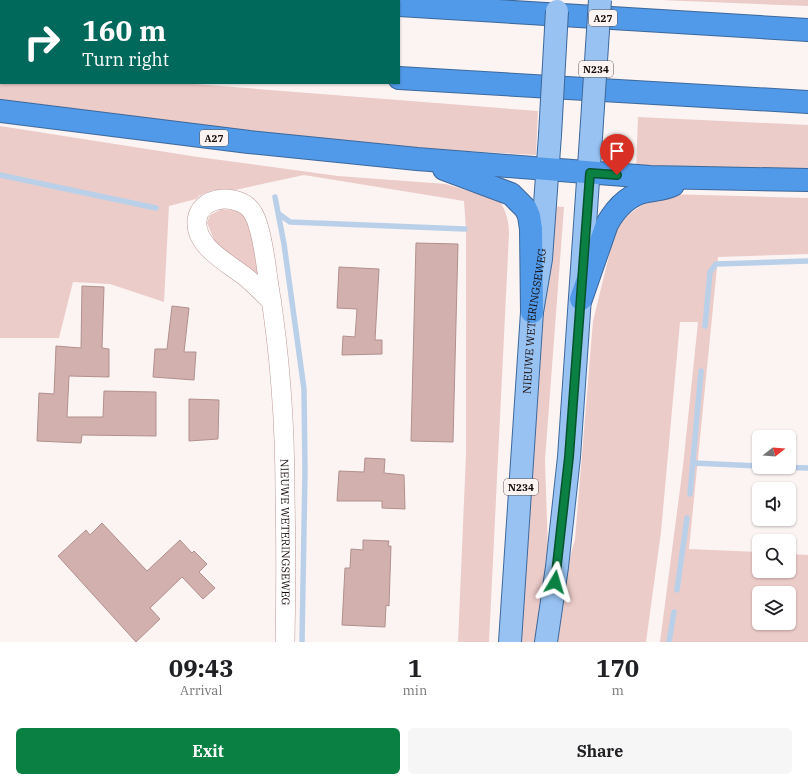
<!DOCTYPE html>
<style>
:root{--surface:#fff;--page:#f6f6f6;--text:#202124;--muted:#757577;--accent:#0b8043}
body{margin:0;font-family:"IBM Plex Serif",serif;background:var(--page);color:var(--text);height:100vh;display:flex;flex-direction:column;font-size:15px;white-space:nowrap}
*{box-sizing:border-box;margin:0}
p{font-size:13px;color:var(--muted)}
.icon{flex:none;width:22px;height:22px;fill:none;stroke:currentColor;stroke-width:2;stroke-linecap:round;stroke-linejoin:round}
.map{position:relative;height:642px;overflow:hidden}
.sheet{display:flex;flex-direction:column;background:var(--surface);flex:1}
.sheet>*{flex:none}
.hud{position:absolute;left:0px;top:0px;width:400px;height:84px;box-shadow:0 1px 3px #0004;background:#00695c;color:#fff;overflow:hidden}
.needle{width:26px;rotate:73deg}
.tools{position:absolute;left:752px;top:430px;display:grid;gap:8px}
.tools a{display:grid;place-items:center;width:44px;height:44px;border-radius:6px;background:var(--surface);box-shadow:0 1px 3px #0004;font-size:20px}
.pin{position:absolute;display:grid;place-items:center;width:34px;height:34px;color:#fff;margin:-41px -17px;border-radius:50% 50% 50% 0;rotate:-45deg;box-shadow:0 0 4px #0007}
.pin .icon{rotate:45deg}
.me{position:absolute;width:44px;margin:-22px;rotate:7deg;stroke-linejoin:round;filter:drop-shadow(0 0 3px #0008)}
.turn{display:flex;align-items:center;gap:14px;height:84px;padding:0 16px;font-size:18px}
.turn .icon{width:52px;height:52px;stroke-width:2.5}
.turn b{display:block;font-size:28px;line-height:34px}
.eta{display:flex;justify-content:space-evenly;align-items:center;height:68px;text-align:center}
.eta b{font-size:24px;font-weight:700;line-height:28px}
.cta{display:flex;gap:8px;margin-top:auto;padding:8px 16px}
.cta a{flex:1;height:46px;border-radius:6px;background:var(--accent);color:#fff;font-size:16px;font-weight:700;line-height:46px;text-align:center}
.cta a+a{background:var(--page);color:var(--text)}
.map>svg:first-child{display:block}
</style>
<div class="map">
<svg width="808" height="642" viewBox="0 0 808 642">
<rect width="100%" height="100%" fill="#fbf4f3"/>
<g fill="#ecccc9" fill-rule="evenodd">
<polygon points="660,0 808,0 808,6"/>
<polygon points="0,68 1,83 182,83 538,111 536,155 360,145 0,99"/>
<polygon points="638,117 808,125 808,177 636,171"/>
<path d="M0 126 198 157 338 176 446 184 500 201C506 212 509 221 509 234L489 642H458L466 454V230L464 201 304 175 235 190H213L199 196 196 199 169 206 164 302 110 284 73 282 59 338H0Z"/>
<path d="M667 194 808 198V254L718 257 689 549 759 552V571H789V554L808 555V642H660L683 466 698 322H680L661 532 646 642H550L554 616 575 539 593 321 614 235C625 212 644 203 667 194ZM759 593H789V623H759Z"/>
<polygon points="551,206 564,207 545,460 548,551 540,642 521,642"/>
<path d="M222 209C232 210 247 211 252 222 256 229 258 265 260 275L251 272 215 242 207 223 210 215Z"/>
</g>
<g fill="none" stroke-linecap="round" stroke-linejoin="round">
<g stroke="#bad0e9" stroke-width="5.5">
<polyline points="0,175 156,208"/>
<polyline points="275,197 284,244 304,389 305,472 302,642"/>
<polyline points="279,214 290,222 465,229"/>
<polyline points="705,326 710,272 716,264 808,261"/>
<polyline points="693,463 759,466"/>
<polyline points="776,467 808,468"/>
<polyline points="690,494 701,371"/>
<polyline points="677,590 687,518"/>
<polyline points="669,642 674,612"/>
</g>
</g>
<g fill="#d2b0ad" stroke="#b1908d">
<polygon points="416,243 458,244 453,442 411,441"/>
<polygon points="339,267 379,269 375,340 382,340 382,354 342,355 343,336 355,337 357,309 337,308"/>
<polygon points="82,286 104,287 102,348 109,349 109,377 69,376 67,417 103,417 104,391 156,392 156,436 82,435 81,443 37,441 39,393 54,394 56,346 81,348"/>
<polygon points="172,306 189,308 184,352 196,352 194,380 153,377 155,349 167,349"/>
<polygon points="189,399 219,400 218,439 189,441"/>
<polygon points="365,458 385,459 384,473 404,475 405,509 382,508 382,501 337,501 339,471 364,472"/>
<polygon points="102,523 147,571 180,540 192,553 194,551 207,564 199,572 215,588 203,599 182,577 150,608 160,619 136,642 58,556 86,530 90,535"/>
<polygon points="363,540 389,541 388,546 391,546 389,606 386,605 385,627 342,625 345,568 350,568 351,549 363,550"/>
</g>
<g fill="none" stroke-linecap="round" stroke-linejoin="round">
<g stroke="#bc9b98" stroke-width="20">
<g id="minor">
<path id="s1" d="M272 302C264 294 256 286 247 278 230 264 194 247 197 220 200 197 231 194 247 206 253 211 256 218 258 225 264 244 266 266 269 286 280 354 285 423 285 493 286 543 286 592 285 642"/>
</g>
</g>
<g stroke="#3d689b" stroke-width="24">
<g id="primary">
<path id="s2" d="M510 642 532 312 541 259 550 135"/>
<polyline points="546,642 557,567 569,457 591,137"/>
</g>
</g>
<g stroke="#3d689b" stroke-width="24">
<g id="motorway">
<polyline points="331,0 345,1"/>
<polyline points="399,5 808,30"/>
<polyline points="0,49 1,49"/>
<polyline points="399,78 808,102"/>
<polyline points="0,111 249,142 417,159 650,177 808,180"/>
<polyline points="444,169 511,194 526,209 529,216 531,229 532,312"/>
<path d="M581 299 607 224C616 208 629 194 648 191 658 189 664 189 673 185"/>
</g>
</g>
<use href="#minor" stroke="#fff" stroke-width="19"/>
<use href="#primary" stroke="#97c2f2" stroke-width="22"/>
<use href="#motorway" stroke="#519ae9" stroke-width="22"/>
<g stroke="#3d689b" stroke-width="24" stroke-linecap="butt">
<g id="primary-bridge">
<polyline points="550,135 557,11"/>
<polyline points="591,137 600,0"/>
</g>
</g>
<use href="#primary-bridge" stroke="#97c2f2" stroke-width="22"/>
</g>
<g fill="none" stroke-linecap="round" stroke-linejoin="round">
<g stroke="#07532c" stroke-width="10">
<polyline id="route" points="555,582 569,457 590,173 617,175"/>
</g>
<use href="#route" stroke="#0b8043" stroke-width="7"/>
</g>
<g text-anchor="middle" stroke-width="4" stroke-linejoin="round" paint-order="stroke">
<g fill="#fbf4f3" stroke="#5c5251" stroke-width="1">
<rect x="589" y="10" width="28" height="16" rx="3"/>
<rect x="579" y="61" width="34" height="16" rx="3"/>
<rect x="200" y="130" width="28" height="16" rx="3"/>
<rect x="504" y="479" width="34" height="16" rx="3"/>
</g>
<g font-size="10" font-weight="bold" fill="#180c0b">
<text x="603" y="22">A27</text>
<text x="596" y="73">N234</text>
<text x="214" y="142">A27</text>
<text x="521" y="491">N234</text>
</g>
<g font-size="11" fill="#180c0b" stroke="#fbf4f3">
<text dy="4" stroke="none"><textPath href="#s2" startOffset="322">NIEUWE WETERINGSEWEG</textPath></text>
<text dy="4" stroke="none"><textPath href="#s1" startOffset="508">NIEUWE WETERINGSEWEG</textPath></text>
</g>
</g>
</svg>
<div class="tools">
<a><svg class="needle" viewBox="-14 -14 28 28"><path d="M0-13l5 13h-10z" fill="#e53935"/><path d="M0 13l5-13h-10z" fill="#757577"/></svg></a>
<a><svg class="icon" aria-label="sound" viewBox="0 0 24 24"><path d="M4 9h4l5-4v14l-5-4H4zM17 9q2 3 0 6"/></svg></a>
<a><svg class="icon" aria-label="search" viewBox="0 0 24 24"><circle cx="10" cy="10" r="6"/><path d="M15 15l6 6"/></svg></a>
<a><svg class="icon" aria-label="layers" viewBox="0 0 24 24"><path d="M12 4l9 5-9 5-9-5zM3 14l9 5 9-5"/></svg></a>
</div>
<div class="pin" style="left:617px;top:175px;background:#d93025"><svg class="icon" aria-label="arrive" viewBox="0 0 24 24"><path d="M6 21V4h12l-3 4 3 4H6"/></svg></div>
<svg class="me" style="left:555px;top:582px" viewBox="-20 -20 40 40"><path d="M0-17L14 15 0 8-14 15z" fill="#0b8043" stroke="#fff" stroke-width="4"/></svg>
<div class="hud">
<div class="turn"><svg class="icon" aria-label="right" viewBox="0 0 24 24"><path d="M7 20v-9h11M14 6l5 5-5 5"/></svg><div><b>160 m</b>Turn right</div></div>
</div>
</div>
<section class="sheet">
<div class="eta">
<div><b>09:43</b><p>Arrival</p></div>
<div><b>1</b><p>min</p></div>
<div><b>170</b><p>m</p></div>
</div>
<div class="cta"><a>Exit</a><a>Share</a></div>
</section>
